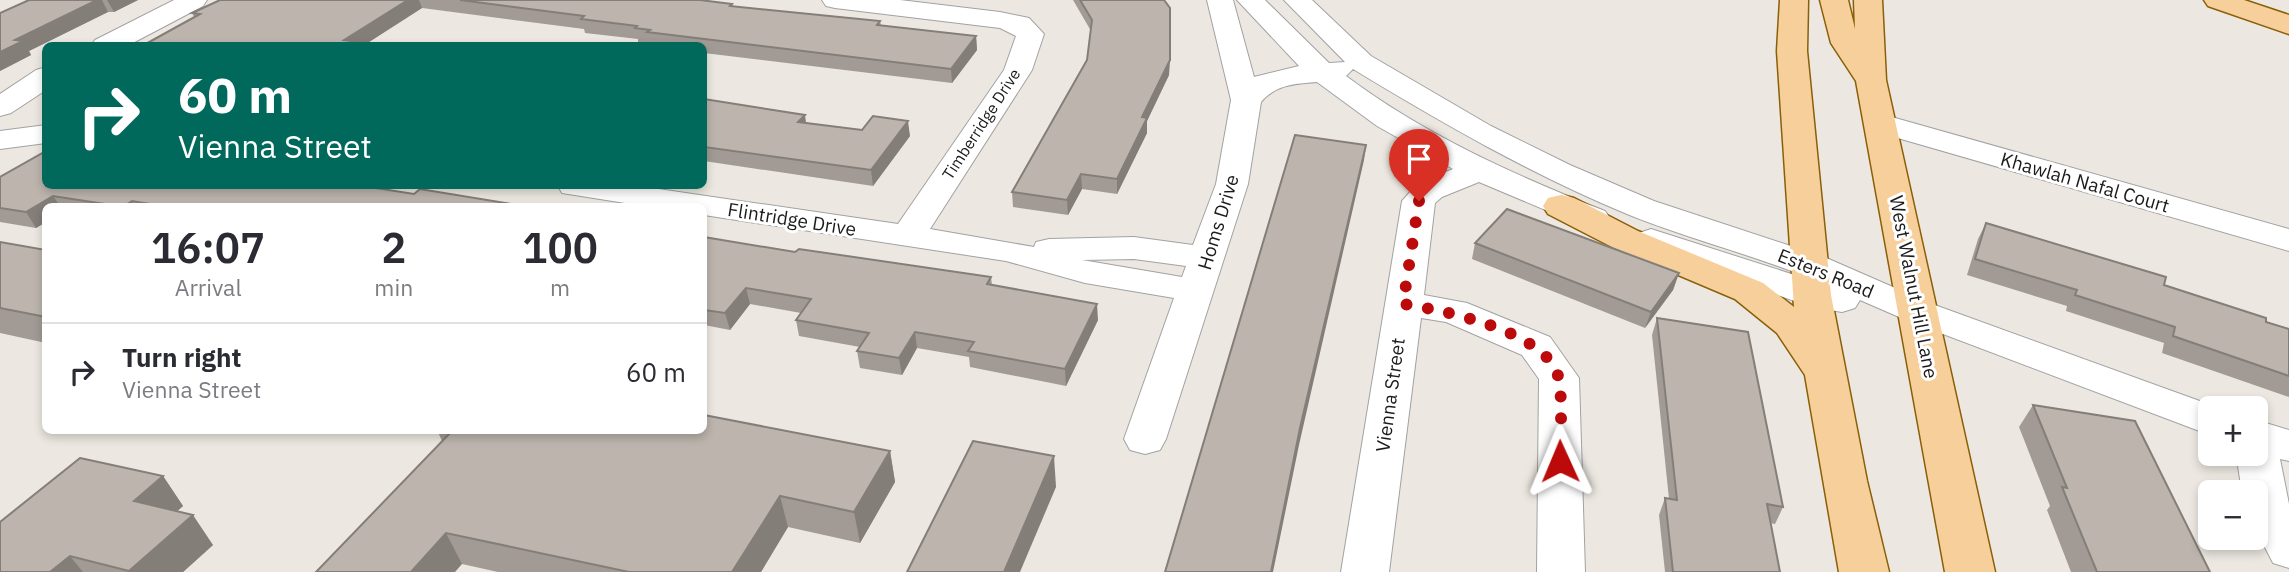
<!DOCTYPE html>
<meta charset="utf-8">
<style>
:root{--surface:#fff;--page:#f7f7f7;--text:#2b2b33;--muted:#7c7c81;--line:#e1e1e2}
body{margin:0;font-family:"IBM Plex Sans",sans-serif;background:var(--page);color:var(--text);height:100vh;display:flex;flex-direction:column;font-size:26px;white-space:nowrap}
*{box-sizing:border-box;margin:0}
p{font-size:23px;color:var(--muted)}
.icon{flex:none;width:38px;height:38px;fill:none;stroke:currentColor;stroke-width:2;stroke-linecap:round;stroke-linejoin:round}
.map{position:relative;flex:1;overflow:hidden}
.sheet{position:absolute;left:42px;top:203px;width:665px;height:231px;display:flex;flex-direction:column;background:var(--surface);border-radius:10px;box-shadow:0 4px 10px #0003}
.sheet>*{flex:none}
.guide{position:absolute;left:42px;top:42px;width:665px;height:147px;border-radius:10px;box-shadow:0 4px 10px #0003;background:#00695c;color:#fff;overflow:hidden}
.tools{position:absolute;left:2198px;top:396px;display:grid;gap:14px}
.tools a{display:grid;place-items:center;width:70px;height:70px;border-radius:10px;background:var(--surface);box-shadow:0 4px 10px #0003;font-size:35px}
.pin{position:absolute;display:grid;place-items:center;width:60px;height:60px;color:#fff;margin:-72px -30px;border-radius:50% 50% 50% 0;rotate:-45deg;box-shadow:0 0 7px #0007}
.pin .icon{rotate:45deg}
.me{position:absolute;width:77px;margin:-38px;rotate:359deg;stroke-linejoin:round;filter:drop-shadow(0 0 5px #0008)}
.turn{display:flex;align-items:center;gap:24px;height:147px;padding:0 21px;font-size:32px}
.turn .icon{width:91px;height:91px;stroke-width:2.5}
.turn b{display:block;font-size:49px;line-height:60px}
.eta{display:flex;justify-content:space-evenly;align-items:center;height:119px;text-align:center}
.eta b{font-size:42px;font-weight:600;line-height:49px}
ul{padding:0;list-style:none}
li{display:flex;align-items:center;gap:21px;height:98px;padding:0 21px;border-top:2px solid var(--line)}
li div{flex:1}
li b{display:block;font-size:26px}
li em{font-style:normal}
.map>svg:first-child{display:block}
</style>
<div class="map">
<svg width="2289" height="572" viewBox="0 0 2289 572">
<rect width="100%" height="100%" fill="#ece8e1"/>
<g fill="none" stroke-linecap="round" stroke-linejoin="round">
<g stroke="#a2a2a2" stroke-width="2">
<g id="minor">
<polygon points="174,0 207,0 203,6 127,46 91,46 95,40"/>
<path d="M822 0H900L1000 12 1029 18 1044 34 1032 70 930 229 1034 247 1036 242 1049 239 1134 237 1193 245 1216 184 1231 100 1207 0H1233L1254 77 1299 66 1237 0H1265L1329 63 1345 62 1284 0H1312L1371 56 1491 126 1570 165 1654 201 1824 257 1932 304 2219 408H2210V435L1906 320 1860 300 1855 308 1842 312 1812 307 1639 247 1633 240 1639 233 1651 229 1829 286C1763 257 1693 241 1627 214 1531 174 1442 123 1353 69L1346 76C1425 135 1514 175 1605 211L1610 218 1605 225 1593 228 1581 225 1479 182 1442 197 1435 203 1424 295 1467 303 1550 337 1579 378 1585 572H1537L1539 379 1522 355 1446 322 1421 318 1389 572H1341L1402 201 1418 183 1453 169 1377 126 1317 82C1294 84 1277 84 1261 102L1248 184 1166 439 1160 450 1145 454 1130 450 1124 439 1174 298 1085 283 1006 261 704 215V206H644L562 193 558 186H638L898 224 1004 70 1016 36 1000 28 835 8 826 6ZM1134 259 1186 266 1182 277 1082 260Z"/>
<polygon points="46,67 46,90 11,113 0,116 0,94 36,70"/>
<polygon points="1881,114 2289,229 2289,251 1870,130 1866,123 1870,116"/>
<polygon points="46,125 46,143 0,149 0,131"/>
<polygon points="2256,420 2289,430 2289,461 2280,459 2289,504 2289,568 2273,563 2256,530 2256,492 2242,492 2236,453 2256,453"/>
</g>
</g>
<g stroke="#8a5f07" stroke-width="3">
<g id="major">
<polygon points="1780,0 1808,0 1807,51 1831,295 1867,481 1889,572 1839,572 1805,375 1777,333 1735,299 1612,247 1548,214 1543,206 1548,198 1561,195 1574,198 1638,231 1763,283 1794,307 1777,51"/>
<polygon points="1820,0 1848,0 1855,29 1854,0 1882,0 1886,80 1995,572 1945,572 1856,81 1831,43"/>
<polygon points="2204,0 2244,0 2289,15 2289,34 2208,6"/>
</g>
</g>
<use href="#minor" fill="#fff" fill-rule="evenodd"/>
<use href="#major" fill="#f7cf9b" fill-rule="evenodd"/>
</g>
<g fill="#a29b95">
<polygon points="29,0 138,0 114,12 108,12 29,51 31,55 0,71"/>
<polygon points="220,0 700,0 732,4 732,6 880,21 881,25 976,36 977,50 952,83 704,53 704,46 650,46 650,43 638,42 638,39 585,33 584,29 422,8 367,43 194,17 192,13"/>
<polygon points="1073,0 1164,0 1170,8 1169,75 1147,121 1147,133 1117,194 1082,189 1068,215 1013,207 1012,192 1087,60 1091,31"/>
<polygon points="704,99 806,123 910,136 873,186 704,161"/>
<polygon points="0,177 414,194 523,206 46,206 46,222 36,228 0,222"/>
<polygon points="1986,223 2164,285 2266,322 2289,329 2289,397 2162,353 2164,343 2066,311 2067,306 1967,275 1978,239"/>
<polygon points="704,237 795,252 991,277 992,285 1098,320 1066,386 970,367 969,357 917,348 902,375 860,368 857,351 860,347 799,336 796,320 801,313 750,304 730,330 704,325"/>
<polygon points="0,242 46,250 46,343 0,333"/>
<polygon points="1475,243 1679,273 1673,290 1645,328 1472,259"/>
<polygon points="1657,318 1783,507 1775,524 1770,523 1780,572 1665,572 1659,515 1665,498 1669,499 1652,335"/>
<polygon points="2033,405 2210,572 2071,572 2047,510 2050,506 2019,427"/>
<polygon points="437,430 704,430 890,451 895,482 860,543 788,527 761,572 498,572 462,564 316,572 442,441"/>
<polygon points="163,476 183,506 177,511 213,545 183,572 0,572"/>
</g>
<g fill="#847e79">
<polygon points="97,0 102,0 108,12 29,51 31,55 0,71 0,52 15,40"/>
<polygon points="107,0 138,0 114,12"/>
<polygon points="408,0 419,0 422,8 363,46 344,40"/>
<polygon points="976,36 977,50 952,83 951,69"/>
<polygon points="1170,60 1169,75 1147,121 1147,133 1117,194 1117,179 1142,117"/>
<polygon points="805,115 807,130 798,122"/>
<polygon points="908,121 910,136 873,186 871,170"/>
<polygon points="1366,145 1364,160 1299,445 1273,572 1271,572 1300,428"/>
<polygon points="1081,174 1082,189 1068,215 1067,200"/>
<polygon points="53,196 60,206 46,206 46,222 36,228 26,212"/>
<polygon points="132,201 135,206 124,206"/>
<polygon points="1679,273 1673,290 1645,328 1651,312"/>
<polygon points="746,288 750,304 730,330 725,313"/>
<polygon points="1097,304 1098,320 1066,386 1065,369"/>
<polygon points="915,332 917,348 902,375 899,358"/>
<polygon points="890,451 895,482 860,543 854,512"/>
<polygon points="1054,456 1056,487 1020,572 1004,572"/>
<polygon points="163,476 183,506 156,530 134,501"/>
<polygon points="780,496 788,527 761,572 732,572"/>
<polygon points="193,515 213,545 183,572 130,572 129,571"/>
<polygon points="446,533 462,564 455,572 411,572"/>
<polygon points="70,556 83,572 50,572"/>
</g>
<g fill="#bcb4ad" stroke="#847e79" stroke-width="2">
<polygon points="29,0 97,0 15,40 23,41 0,52 0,13"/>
<polygon points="220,0 408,0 344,40 391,46 142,46 200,14 192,13"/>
<polygon points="460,0 700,0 732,4 730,6 880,21 877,25 976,36 951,69 647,32 650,30 635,28 637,26 581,19 584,16"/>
<polygon points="1080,0 1164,0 1170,8 1170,60 1142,117 1147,118 1117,179 1081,174 1067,200 1012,192 1087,60 1092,20"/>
<polygon points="704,99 805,115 798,122 862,130 873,116 908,121 871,170 704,147"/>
<polygon points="1295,135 1366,145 1300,428 1271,572 1165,572"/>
<polygon points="46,151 46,186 363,186 414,194 420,189 523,206 162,206 132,201 124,206 118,206 53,196 26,212 0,208 0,177"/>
<polygon points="1507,209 1679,273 1651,312 1475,243"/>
<polygon points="1986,223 2166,277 2164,285 2266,318 2266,322 2289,329 2289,376 2173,336 2175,327 2075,295 2077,290 1975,259"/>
<polygon points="704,237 795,252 799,249 991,277 987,284 1097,304 1065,369 968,351 974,342 915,332 899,358 857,351 869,333 796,320 811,299 746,288 725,313 704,310"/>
<polygon points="0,242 46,250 46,317 0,308"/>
<polygon points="1657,318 1748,332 1783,507 1767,504 1780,572 1673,572 1665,498 1677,500"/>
<polygon points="2033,405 2135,421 2210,572 2097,572 2062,487 2067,488"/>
<polygon points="704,415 890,451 854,512 780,496 732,572 629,572 446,533 411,572 316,572 452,431 451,430 704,430"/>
<polygon points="973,441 1054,456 1004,572 907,572"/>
<polygon points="80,458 163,476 134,501 193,515 129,571 70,556 50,572 0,572 0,522"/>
</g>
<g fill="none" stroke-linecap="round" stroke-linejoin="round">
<path stroke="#bc0a0a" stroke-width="12" stroke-dasharray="0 21.6" d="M1419 201 1403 304C1443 310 1551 332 1559 380 1563 406 1560 435 1560 461"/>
</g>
<g text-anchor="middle" stroke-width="6" stroke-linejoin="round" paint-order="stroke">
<g font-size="16" fill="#1b1b1b" stroke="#fff">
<text transform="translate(981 124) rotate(-57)" y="6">Timberridge Drive</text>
</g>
<g font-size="19" fill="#1b1b1b" stroke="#fff">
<text transform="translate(2085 182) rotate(16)" y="7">Khawlah Nafal Court</text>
<text transform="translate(792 219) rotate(9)" y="7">Flintridge Drive</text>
<text transform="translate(1218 222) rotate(-73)" y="7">Homs Drive</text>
<text transform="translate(1826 273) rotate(22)" y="7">Esters Road</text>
<text transform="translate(1914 287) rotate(79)" y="7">West Walnut Hill Lane</text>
<text transform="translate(1390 395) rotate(-82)" y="7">Vienna Street</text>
</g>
</g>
</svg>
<div class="tools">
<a>+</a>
<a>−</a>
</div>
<div class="pin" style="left:1419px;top:201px;background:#d93025"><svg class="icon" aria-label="arrive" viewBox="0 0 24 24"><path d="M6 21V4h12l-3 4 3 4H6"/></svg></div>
<svg class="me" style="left:1560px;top:461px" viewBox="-20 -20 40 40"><path d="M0-17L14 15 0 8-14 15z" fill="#bc0a0a" stroke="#fff" stroke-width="4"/></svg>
<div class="guide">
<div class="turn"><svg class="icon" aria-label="right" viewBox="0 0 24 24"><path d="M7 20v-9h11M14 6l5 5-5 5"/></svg><div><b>60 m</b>Vienna Street</div></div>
</div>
<section class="sheet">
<div class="eta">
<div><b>16:07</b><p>Arrival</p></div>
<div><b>2</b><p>min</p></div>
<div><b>100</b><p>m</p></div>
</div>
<ul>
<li><svg class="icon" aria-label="right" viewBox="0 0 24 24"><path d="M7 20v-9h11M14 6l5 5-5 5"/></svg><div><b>Turn right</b><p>Vienna Street</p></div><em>60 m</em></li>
</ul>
</section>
</div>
